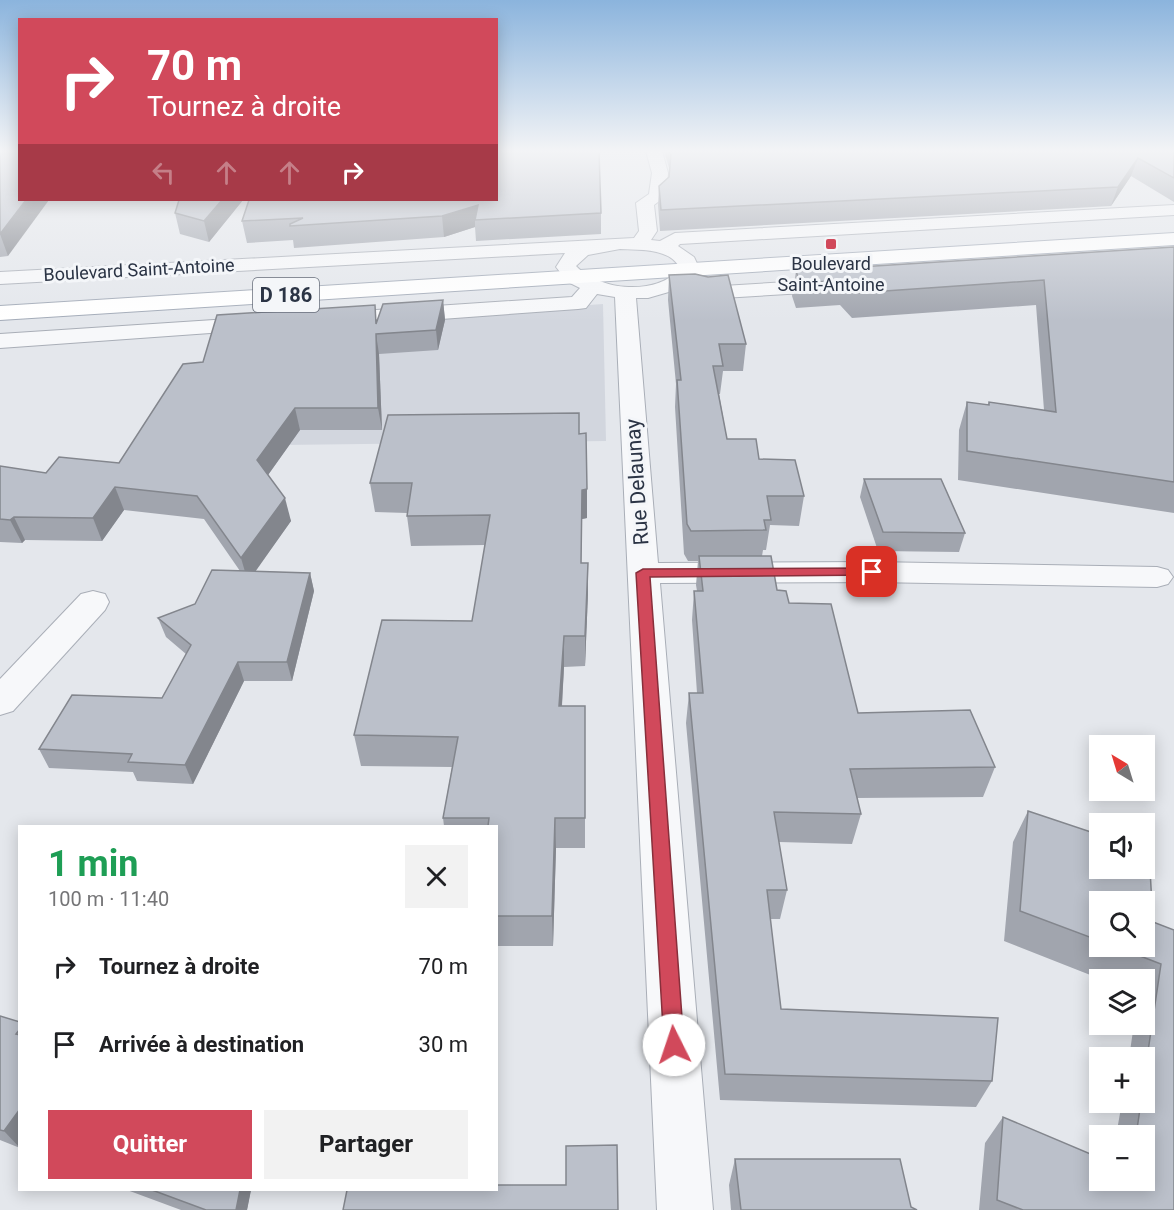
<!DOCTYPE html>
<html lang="fr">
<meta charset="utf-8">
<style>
:root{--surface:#fff;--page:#f2f2f2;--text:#202124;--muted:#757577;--accent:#d1495b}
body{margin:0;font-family:Roboto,sans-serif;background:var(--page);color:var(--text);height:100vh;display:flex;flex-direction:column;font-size:22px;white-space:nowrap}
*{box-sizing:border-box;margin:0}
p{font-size:20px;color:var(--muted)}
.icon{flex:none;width:33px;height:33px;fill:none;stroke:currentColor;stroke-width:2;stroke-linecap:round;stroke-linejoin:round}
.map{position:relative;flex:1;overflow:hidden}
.details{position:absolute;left:18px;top:825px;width:480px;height:366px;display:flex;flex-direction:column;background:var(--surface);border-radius:0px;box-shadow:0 3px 15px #0003}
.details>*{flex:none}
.banner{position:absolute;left:18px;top:18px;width:480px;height:183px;border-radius:0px;box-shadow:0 3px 15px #0003;background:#d1495b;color:#fff;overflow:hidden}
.needle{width:39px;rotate:322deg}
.buttons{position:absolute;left:1089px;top:735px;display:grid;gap:12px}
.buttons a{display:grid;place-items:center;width:66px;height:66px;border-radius:0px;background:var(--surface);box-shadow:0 3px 15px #0003;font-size:30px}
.pin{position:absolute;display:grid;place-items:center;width:51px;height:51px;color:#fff;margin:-26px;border-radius:12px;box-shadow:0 3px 9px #0006}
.me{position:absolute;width:66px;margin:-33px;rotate:356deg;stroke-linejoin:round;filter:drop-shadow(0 0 4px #0008)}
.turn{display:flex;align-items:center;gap:21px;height:126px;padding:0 30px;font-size:27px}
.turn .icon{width:78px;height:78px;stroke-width:2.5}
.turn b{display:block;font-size:42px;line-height:51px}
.lanes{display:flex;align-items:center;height:57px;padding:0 30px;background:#0003;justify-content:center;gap:30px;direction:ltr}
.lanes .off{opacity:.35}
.round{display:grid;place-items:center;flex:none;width:63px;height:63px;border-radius:0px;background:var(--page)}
.overview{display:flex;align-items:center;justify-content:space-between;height:102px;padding:0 30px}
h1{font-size:36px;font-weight:700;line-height:45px;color:#1e9e55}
.action{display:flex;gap:12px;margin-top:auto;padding:12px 30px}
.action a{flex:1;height:69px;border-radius:0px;background:var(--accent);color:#fff;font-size:24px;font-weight:700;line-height:69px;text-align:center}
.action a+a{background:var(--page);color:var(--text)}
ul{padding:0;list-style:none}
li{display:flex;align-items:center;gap:18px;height:78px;padding:0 30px}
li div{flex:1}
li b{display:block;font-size:22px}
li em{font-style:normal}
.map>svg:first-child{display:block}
</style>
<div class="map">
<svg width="1174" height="1210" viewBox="0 0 1174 1210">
<rect width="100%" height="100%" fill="#e4e7ec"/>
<polygon fill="#d2d6de" points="603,304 606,441 281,445 388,319"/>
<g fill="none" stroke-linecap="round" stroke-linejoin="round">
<g stroke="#a9aeb7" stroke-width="2">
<g id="minor">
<path d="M646 151H662L668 173 666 196 654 205 657 231 651 240 660 241 675 233 1174 205V215L680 244 678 246 694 257 700 270 690 283 706 287 838 279 845 281 848 285 845 289 838 291 706 299 682 293 679 289 648 298H636L658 563 872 562 1157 567 1168 570 1173 577 1168 584 1157 587 872 582 660 583 713 1210H657L615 297 597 294 586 308 578 309 331 327 323 325 320 320 323 315 331 313 572 297 580 288 568 282 556 267 565 253 0 284V272L634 238 639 231 636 203 649 194 652 173ZM620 249C639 250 672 248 680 269 656 296 600 291 576 266L588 255Z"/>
<polygon points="259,317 267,319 270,324 267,329 0,348 0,334"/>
<polygon points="93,591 105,594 109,602 105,610 13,711 0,715 0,679 81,594"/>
</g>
</g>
<g stroke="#a3abb8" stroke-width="2">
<polygon id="primary" points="1174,233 1174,245 0,320 0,306"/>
</g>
<use href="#minor" fill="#f7f8fa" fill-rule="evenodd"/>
<use href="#primary" fill="#fff" fill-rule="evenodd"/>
</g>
<g fill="#a1a5ae" fill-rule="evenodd">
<polygon points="0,151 8,256 0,257"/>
<polygon points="664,151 1174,151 1174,202 1131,176 1111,206 660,231 658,205 659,186 669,177 670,171"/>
<polygon points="243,200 209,242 180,234 175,213"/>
<polygon points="249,200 601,213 601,234 476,241 475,227 444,237 294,248 293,240 247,243 242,221"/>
<polygon points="1174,247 1174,513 958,480 959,430 967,402 988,405 989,402 1044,410 1036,305 852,318 840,305 796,308 792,296 796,271"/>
<polygon points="669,275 746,344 743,371 723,371 720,394 719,394 727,439 759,459 804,496 799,526 770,525 766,550 763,550 762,556 777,590 789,603 858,713 995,767 983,797 857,798 861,814 852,844 779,842 787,890 780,919 770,919 781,1009 992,1081 976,1107 720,1100 686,723 689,693 697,693 692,620 694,591 697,591 696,585 698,561 688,561 684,554 675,407 676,384 668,300"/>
<polygon points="443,300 445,320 438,350 379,354 382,430 300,430 268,475 291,521 255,571 310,573 314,591 292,681 244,681 193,784 137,781 133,772 49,768 39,749 162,698 186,654 166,637 158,618 195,604 240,571 204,519 124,510 102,541 25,540 22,543 0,542 0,466 46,473 119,463 203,362 378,319"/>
<polygon points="579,434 587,489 587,518 582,519 581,563 588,563 588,593 585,666 564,667 562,706 585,706 585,848 556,848 553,946 496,946 496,826 444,826 443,818 452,767 361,766 354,735 472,621 485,545 411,546 407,516 407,513 375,512 370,483"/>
<polygon points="864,479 965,533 959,552 878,551 860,497"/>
<path d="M1028 811 1153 922 1174 930V1210H979L985 1143 1003 1117 1144 1180V1136H1116L1122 1102H1144V1058H1129L1134 1024H1144V980H1103L1004 941 1013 842ZM1100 902 1144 946H1100Z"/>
<polygon points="0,1016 20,1022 20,1148 0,1140"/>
<polygon points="735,1159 911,1207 917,1210 731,1210 729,1185"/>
<polygon points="127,1190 251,1190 247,1210 181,1210"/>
</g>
<g fill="#83868d">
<polygon points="1138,158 1131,176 1111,206 1118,187"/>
<polygon points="26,200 49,200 8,256 0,234"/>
<polygon points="222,200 243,200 209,242 204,221"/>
<polygon points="478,205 475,220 475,227 444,237 442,216"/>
<polygon points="443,300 445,320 438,350 436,330"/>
<polygon points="376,334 379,354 382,430 378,408"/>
<polygon points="295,408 300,430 263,482 257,460"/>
<polygon points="115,487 124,510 102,541 93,518"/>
<polygon points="587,489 587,518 582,519 581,593 582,490"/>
<polygon points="285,498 291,521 248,582 241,558"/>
<polygon points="14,517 25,540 22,543 10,520"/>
<polygon points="588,563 588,593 585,666 585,636"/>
<polygon points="310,573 314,591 292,681 287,662"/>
<polygon points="564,636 564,667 560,737 559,706"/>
<polygon points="238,662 244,681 193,784 185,765"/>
<polygon points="555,818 556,848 553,946 552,916"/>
<polygon points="20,1109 20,1148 4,1131"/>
<polygon points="240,1190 251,1190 247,1210 236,1210"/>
</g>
<g fill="#bbc0ca" stroke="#83868d" stroke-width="1.5">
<polygon points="0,151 20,151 20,200 26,200 0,234"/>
<polygon points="496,151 599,151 601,213 475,220 478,205 442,216 290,226 290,224 303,218 242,221 249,200 496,200"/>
<polygon points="670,151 1174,151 1174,178 1138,158 1118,187 661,210 659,186 669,177 671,154"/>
<polygon points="179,200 222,200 204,221 175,213"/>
<polygon points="1174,247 1174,482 967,451 967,402 989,405 989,402 1056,412 1044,280 856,293 844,280 800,283 796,271"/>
<polygon points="695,274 708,277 728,275 746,344 719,344 723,366 713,366 727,439 756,439 759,459 795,460 804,496 767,496 771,520 764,520 766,530 691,531 687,524 677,380 681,380 669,275"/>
<polygon points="443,300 436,330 376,334 378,408 295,408 257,460 285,498 241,558 197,496 115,487 93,518 14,517 10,520 0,519 0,466 46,473 59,457 119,463 183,364 203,362 217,315 375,305 376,324 383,304"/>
<polygon points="579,413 579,434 586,433 587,489 582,490 581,563 588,563 585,636 564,636 559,706 585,706 585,818 555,818 552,916 496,916 496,826 488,826 489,818 443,818 458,737 354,735 382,620 472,621 490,515 407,516 412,483 370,483 388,415"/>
<polygon points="864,479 941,479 965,533 883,532"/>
<polygon points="699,556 771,556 777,590 786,591 789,603 831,604 858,713 970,710 995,767 850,769 861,814 774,812 787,890 767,890 781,1009 998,1018 992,1081 725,1074 689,693 703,693 694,591 703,591"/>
<polygon points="212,570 310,573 287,662 238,662 185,765 128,762 132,754 39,749 72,695 162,698 191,645 158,618 195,604"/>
<polygon points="1028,811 1100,835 1100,868 1144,868 1144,850 1149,852 1153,922 1174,930 1174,1210 1023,1210 997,1200 1003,1117 1100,1158 1100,1180 1144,1180 1144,1136 1136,1136 1141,1102 1144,1102 1144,1078 1161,964 1114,946 1144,946 1144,902 1100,902 1100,941 1020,911"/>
<polygon points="0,1016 20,1022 20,1029 16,1034 20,1035 20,1109 4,1131 0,1130"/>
<polygon points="617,1145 618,1210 343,1210 347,1190 496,1190 496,1185 566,1185 566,1146"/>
<polygon points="735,1159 900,1159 911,1207 917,1210 741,1210"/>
<polygon points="152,1190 240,1190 236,1210 206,1210"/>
</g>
<linearGradient id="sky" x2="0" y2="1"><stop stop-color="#8bb4dd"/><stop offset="0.47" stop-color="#f3f4f6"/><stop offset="1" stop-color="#f3f4f6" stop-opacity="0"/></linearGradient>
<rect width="1174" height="321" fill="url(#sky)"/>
<polygon fill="#d1495b" stroke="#882f3b" stroke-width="1.5" points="872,568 877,569 879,572 877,575 650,577 684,1045 681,1052 674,1055 667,1052 664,1045 636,573 643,569"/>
<rect fill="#d1495b" stroke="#f4f6f9" stroke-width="2" x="825" y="238" width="12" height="12" rx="3"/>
<g text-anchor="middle" stroke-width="6" stroke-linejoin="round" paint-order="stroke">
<g font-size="18" fill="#2b3445" stroke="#f4f6f9">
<text x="831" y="270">Boulevard<tspan x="831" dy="21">Saint-Antoine</tspan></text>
</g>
<g font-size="18" fill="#2b3445" stroke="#f4f6f9">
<text transform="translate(139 270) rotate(-3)" y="6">Boulevard Saint-Antoine</text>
</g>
<rect fill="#f4f6f9" stroke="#676e7b" stroke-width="1.5" x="253" y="278" width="66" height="34" rx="4.5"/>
<g font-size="20" font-weight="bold" fill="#2b3445">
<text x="286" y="302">D 186</text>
</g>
<g font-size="21" fill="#2b3445" stroke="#f4f6f9">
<text transform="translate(637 482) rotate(-94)" y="7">Rue Delaunay</text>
</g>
</g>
</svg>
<div class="buttons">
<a><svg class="needle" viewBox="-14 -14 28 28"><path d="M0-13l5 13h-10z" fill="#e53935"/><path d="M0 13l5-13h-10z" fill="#757577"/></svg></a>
<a><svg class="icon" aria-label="sound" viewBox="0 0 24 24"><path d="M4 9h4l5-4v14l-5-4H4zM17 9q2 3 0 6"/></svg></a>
<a><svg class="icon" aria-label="search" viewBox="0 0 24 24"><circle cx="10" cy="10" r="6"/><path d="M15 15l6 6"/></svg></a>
<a><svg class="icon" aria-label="layers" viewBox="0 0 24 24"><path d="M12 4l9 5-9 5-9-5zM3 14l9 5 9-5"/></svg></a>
<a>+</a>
<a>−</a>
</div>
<div class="pin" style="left:872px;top:572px;background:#d93025"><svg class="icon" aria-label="arrive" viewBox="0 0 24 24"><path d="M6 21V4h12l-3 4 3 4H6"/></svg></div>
<svg class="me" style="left:674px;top:1045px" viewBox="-20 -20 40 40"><circle r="19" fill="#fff"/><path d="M0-13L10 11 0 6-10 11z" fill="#d1495b"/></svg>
<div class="banner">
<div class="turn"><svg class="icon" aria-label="right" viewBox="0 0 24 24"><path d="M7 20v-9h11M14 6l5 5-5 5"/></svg><div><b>70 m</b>Tournez à droite</div></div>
<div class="lanes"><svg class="icon off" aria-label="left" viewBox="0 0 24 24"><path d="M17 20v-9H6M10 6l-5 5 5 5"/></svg><svg class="icon off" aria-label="ahead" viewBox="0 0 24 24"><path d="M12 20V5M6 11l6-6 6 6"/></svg><svg class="icon off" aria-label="ahead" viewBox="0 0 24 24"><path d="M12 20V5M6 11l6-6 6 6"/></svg><svg class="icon" aria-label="right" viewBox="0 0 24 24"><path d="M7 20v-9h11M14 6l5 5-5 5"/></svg></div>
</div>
<section class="details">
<div class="overview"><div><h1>1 min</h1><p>100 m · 11:40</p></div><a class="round"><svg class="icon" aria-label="close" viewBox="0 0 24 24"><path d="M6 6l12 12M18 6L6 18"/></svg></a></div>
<ul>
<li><svg class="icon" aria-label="right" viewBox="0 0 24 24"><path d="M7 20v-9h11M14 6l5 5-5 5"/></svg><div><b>Tournez à droite</b></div><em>70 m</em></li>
<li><svg class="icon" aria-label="arrive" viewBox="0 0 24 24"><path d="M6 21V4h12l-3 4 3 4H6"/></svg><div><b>Arrivée à destination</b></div><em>30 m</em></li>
</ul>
<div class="action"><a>Quitter</a><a>Partager</a></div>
</section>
</div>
